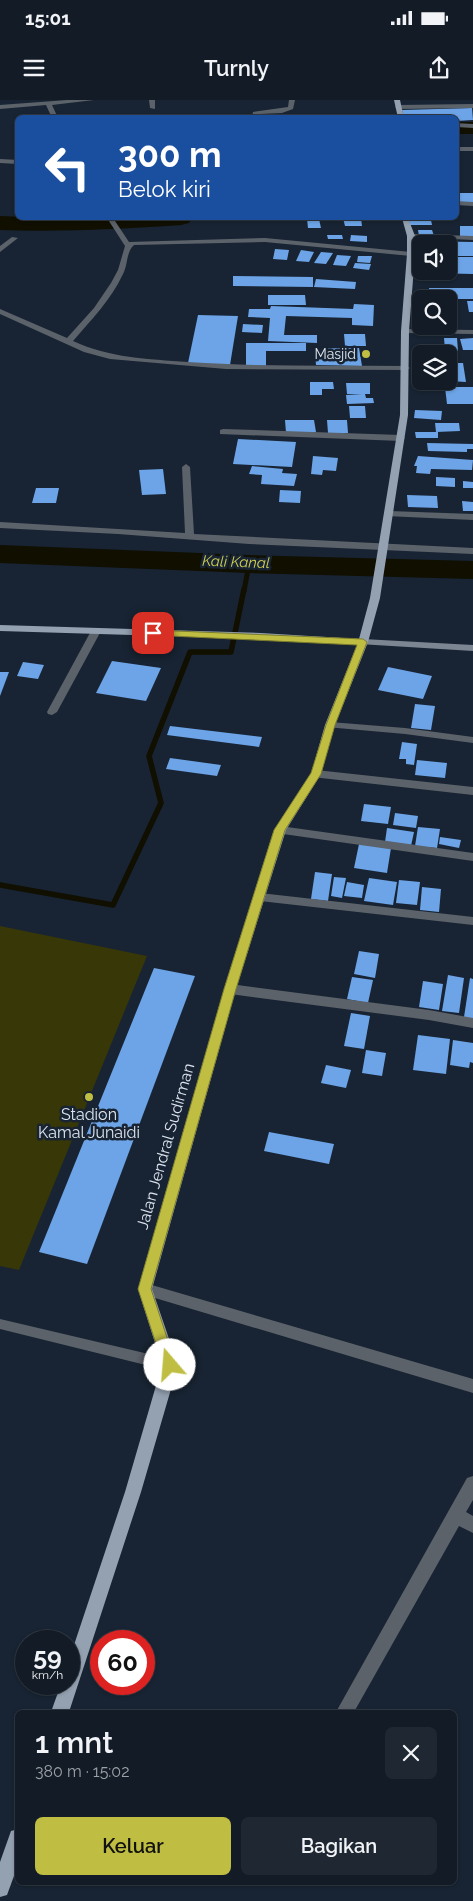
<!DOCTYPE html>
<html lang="id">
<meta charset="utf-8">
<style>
:root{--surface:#121b26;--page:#1f2832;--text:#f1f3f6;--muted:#9ca1a7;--line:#313943;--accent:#bfbe42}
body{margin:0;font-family:Raleway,sans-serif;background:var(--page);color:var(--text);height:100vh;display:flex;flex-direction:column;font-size:19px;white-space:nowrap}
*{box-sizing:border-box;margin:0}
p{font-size:16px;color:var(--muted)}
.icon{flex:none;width:28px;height:28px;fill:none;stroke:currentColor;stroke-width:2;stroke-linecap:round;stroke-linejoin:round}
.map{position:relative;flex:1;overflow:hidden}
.side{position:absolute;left:15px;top:1610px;width:442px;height:175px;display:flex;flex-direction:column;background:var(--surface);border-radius:8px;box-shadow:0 1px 4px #0004,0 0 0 1px var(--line)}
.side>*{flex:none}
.banner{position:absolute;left:15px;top:15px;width:444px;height:105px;border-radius:8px;box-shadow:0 1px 4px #0004,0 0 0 1px var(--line);background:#1a4fa0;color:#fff;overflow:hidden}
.fabs{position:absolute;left:412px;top:135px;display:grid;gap:10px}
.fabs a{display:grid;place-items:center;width:45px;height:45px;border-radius:8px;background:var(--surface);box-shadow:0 1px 4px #0004,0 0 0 1px var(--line);font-size:25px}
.speed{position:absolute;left:15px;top:1530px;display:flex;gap:10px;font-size:25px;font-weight:700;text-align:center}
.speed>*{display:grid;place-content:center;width:65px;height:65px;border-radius:50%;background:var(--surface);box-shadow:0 1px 4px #0004,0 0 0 1px var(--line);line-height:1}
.speed small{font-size:12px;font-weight:400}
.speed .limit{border:8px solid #d22;background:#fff;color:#111}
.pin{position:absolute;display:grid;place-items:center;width:42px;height:42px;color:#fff;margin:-21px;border-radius:10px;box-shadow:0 2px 8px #0006}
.me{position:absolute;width:55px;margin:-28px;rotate:342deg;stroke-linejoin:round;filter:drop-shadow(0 0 4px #0008)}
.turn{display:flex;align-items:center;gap:18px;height:105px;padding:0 20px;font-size:22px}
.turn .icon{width:65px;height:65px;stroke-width:2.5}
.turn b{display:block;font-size:35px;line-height:42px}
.round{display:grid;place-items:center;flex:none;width:52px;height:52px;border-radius:8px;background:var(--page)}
.overview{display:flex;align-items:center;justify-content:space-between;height:85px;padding:0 20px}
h1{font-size:30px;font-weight:600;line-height:38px}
.primary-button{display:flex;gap:10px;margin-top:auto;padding:10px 20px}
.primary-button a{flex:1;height:58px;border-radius:8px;background:var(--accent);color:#111;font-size:20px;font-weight:600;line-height:58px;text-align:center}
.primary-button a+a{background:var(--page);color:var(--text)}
.status{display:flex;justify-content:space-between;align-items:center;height:35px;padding:0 25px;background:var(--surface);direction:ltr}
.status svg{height:14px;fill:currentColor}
header{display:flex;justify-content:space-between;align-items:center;height:65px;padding:0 20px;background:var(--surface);font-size:22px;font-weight:600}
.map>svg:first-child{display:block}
</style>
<div class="status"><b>15:01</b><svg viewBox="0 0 49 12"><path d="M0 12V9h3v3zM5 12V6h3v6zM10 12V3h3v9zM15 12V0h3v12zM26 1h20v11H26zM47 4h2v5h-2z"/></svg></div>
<header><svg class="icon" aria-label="menu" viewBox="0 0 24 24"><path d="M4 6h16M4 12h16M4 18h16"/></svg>Turnly<svg class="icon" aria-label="share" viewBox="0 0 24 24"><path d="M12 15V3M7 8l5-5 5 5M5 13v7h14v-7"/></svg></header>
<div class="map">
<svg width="473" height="1801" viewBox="0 0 473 1801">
<rect width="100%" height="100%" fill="#182433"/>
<polygon fill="#373707" points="0,826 147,856 19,1170 0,1166"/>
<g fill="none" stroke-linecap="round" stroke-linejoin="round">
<polyline stroke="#100f00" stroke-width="5" points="244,491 249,464"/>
<polyline stroke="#100f00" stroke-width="5.5" points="0,785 113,805 161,703 149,656 190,552 231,552 244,489"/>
<g fill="#100f00" fill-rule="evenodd">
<rect x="456" y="22" width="17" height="12"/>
<path d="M0 116 48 118H192L189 123 181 125C120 129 61 132 0 130Z"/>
<polygon points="0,445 249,455 473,461 473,479 249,473 0,463"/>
</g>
</g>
<g fill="#6ca4e7">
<polygon points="472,8 473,20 456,21 456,18 404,18 402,10"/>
<polygon points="456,93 473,93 473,103 456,102"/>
<polygon points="343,118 361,118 362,126 345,126"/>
<polygon points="307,119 319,119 321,128 308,128"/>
<polygon points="431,120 432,125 410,125 409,121"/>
<rect x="460" y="126" width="13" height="10"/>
<polygon points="418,130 432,130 434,136 419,136"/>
<polygon points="327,135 342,135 343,139 328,139"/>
<polygon points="351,135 367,136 367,142 350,141"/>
<polygon points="418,141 473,142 473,156 449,156 449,144 421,144 421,155 419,155"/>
<polygon points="275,149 289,150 287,160 273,159"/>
<polygon points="301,150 314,152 309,162 296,161"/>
<polygon points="321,152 333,153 326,164 314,163"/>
<polygon points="337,155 351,156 346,166 333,165"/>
<polygon points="358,156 372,156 370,163 357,162"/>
<polygon points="449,157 473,157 473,174 430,173 430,171 449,171"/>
<polygon points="355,163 371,164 369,170 353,168"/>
<polygon points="233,176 313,177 313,187 233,186"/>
<polygon points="316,179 356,182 355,189 314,187"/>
<polygon points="429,188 473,188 473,199 430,199"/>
<polygon points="268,195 305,195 306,205 268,205"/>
<polygon points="416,201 421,201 421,217 417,217"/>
<polygon points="467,201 473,201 473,212 469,212"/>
<polygon points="354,204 374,205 373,226 352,225 352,218 286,216 284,235 317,235 317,243 268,241 270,218 248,217 249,209 270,209 271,206 353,209"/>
<polygon points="198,215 238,216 230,265 188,263"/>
<polygon points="243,224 263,225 262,233 242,232"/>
<polygon points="344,234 365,234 366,246 345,246"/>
<polygon points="444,238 457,238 458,251 445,250"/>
<polygon points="473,238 473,250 463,250 460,239"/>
<polygon points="246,243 306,243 306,251 266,251 266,266 246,266"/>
<polygon points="341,248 359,248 362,266 316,265 315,253 321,253 321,249"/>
<polygon points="449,263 463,263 466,282 449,281"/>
<polygon points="310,282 333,282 334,289 322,289 322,295 310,295"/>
<polygon points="346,283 370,283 370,294 365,294 366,298 373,298 374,303 347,304 346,295 362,294 347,294"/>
<polygon points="445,287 473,287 473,304 447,304"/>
<polygon points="349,306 365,306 366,318 350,318"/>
<polygon points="415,310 442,311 441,320 414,318"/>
<polygon points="285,320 314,320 316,332 286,333"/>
<polygon points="327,320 347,320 348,333 328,333"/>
<polygon points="435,323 459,323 460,331 436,332"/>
<polygon points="415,332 438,332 438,338 416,338"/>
<polygon points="238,339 296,342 292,367 233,364"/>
<polygon points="427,343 473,344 473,349 467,349 467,352 428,351"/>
<polygon points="313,356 338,358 336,371 323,370 322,375 311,374"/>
<polygon points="418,356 473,360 472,370 431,369 430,374 416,373 417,366 414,366"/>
<polygon points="252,366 283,369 282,373 297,374 294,386 261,384 262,375 249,374"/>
<polygon points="163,369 166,394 142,395 139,370"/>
<polygon points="436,377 455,378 455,387 436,386"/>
<polygon points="463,381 473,382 473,388 463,388"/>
<polygon points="36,388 59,388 56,403 32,403"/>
<polygon points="280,390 301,391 300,403 279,402"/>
<polygon points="407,395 437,396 438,408 408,407"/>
<polygon points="462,401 473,402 473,411 463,411"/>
<polygon points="112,561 161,568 146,601 96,593"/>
<polygon points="23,562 44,565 38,579 17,576"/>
<polygon points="388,567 432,576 423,599 378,590"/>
<polygon points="0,572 9,572 0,596"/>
<polygon points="415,604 435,606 431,630 411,628"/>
<polygon points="170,626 262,637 259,647 167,635"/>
<polygon points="402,642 417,644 414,665 406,664 406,659 399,659"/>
<polygon points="170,658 221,665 217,676 166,669"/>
<polygon points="417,660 447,663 445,678 415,675"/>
<polygon points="364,704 391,707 388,724 361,721"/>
<polygon points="395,713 418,716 416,728 393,725"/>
<polygon points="418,727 440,729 437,748 415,746"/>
<polygon points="387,728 414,732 411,746 385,742"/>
<polygon points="440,737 461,740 459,748 439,744"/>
<polygon points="359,744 391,748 387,773 354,768"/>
<polygon points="315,772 332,774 328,801 311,799"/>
<polygon points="334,777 346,778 342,798 331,796"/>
<polygon points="369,778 397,782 393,805 364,801"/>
<polygon points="399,780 420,782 417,805 396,803"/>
<polygon points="347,782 364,785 362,798 344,796"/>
<polygon points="422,787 441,789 439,812 420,810"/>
<polygon points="359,851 379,854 375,878 354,874"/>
<polygon points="154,868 195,876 87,1164 39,1152"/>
<polygon points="448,875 464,878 459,913 442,911"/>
<polygon points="352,877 373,880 368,903 347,899"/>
<polygon points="470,878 473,879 473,919 464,917"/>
<polygon points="423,881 443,884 439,910 419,907"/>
<polygon points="351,913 370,916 364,949 344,946"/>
<polygon points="418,935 450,939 446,974 413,970"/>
<polygon points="453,940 473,943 473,963 470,962 469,968 450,965"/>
<polygon points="366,950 386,953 382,976 362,973"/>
<polygon points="326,965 351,970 346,988 321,983"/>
<polygon points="269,1032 334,1044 329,1064 264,1051"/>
</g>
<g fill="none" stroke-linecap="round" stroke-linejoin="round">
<polygon fill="#5c626a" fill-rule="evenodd" points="0,1219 170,1259 174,1261 176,1265 174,1269 170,1271 0,1229"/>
<g fill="#5c626a" fill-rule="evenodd">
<polygon points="67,0 94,0 52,5 58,18 52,18 46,5 0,9 0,5"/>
<polygon points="149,0 155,0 155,9 150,8"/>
<polygon points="289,0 295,0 293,9 282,13 260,14 258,18 252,18 253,12 288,7"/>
<polygon points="473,4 473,8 398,9 395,7 398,5"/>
<polygon points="456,23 473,24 473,28 456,27"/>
<rect x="456" y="47" width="17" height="4"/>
<polygon points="0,59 18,60 18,64 0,63"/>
<polygon points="456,101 473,102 473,106 456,105"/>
<path d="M107 118H113L129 142 265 138 411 152 415 154 411 156 265 142 134 145C126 152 128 165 123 174 111 200 91 220 73 241 110 258 147 259 188 262 261 267 333 265 406 266L410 268 406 270 226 269 110 259 84 252 0 214V209L67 238 94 208 111 183 118 170 125 146Z"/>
<polygon points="411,134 473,136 473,140 409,137 409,135"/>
<polygon points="12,137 18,138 0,152 0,146"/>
<polygon points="402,229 473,230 473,234 405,233 402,233"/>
<polygon points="223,329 401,335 405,338 401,341 220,334 220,330"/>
<polygon points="186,364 190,367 194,434 473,448 473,454 249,444 118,434 0,428 0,422 185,433 182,367"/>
<polygon points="389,411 473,414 473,420 386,416 386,412"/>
<polygon points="96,528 101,531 57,612 52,615 48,614 47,612 91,531"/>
<polygon points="330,622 405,628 473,637 473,643 405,634 326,627 325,625"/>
<polygon points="316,670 473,687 473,695 312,677 311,674 312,671"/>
<polygon points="280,726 473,753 473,761 276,733 274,730 276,727"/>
<polygon points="260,793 473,817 473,825 260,801 254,797"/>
<polygon points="230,884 429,910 473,918 473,928 429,920 230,894 226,892 224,889 226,886"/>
<polygon points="145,1183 473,1279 473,1293 145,1195 140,1194 138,1189 140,1184"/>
<polygon points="473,1376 473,1400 466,1412 473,1416 473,1433 459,1426 354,1612 336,1612 467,1378"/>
</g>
<polygon fill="#7c8692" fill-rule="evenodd" points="363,539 473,545 473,551 359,544 358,542"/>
<g fill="#94a1b1" fill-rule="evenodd">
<polygon points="394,0 400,0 404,18 398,18"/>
<polygon points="402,118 408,118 415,136 415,154 409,231 408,315 380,498 368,542 335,625 321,674 286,730 236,889 152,1189 178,1265 141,1392 69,1612 51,1612 61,1584 69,1584 69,1560 125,1392 162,1265 138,1189 224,889 274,730 311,674 325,625 357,545 261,539 0,531 0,525 261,533 359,539 370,498 400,315 401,231 407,154 407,136"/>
<polygon points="18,1729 18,1765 7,1795 0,1797 0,1762 11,1731"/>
</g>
</g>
<polygon fill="#bfbe42" stroke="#7c7c2b" points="153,530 363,539 367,542 335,625 321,674 285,730 236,889 151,1189 176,1265 174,1270 170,1272 165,1270 163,1265 138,1189 224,889 274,730 311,673 326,625 357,545 150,535 149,533"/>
<g fill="#bfbe42" stroke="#182433" stroke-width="2">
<circle cx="366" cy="254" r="5"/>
<circle cx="89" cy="997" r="5"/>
</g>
<g text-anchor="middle" stroke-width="5" stroke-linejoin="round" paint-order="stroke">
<g font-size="14" fill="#dce5ef" stroke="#182433" text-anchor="end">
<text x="356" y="259">Masjid</text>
</g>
<g font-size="15" font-style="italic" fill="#cece52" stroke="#182433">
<text transform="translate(236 462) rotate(2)" y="5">Kali Kanal</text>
</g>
<g font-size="16" fill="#dce5ef" stroke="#182433">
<text x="89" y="1020">Stadion<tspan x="89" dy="18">Kamal Junaidi</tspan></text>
</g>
<g font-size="16" fill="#dce5ef" stroke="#182433">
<text transform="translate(165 1046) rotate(-74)" y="6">Jalan Jendral Sudirman</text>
</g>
</g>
</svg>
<div class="fabs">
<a><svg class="icon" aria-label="sound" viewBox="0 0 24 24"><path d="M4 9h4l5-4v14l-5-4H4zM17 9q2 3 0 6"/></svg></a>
<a><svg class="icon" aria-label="search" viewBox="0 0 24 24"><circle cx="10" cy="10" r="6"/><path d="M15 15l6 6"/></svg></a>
<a><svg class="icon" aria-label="layers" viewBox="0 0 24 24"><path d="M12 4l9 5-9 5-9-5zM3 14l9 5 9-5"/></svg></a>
</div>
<div class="speed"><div>59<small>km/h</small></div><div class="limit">60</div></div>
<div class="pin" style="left:153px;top:533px;background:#d93025"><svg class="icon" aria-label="arrive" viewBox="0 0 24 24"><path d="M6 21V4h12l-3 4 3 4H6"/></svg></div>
<svg class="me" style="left:170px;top:1265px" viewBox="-20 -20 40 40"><circle r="19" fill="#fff"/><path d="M0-13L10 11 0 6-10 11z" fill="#bfbe42"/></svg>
<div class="banner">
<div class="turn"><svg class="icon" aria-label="left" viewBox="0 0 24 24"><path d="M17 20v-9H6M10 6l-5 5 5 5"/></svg><div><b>300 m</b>Belok kiri</div></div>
</div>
<section class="side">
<div class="overview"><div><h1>1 mnt</h1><p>380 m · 15:02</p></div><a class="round"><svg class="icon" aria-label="close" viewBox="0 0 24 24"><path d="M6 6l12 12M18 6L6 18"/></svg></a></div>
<div class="primary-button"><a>Keluar</a><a>Bagikan</a></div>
</section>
</div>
